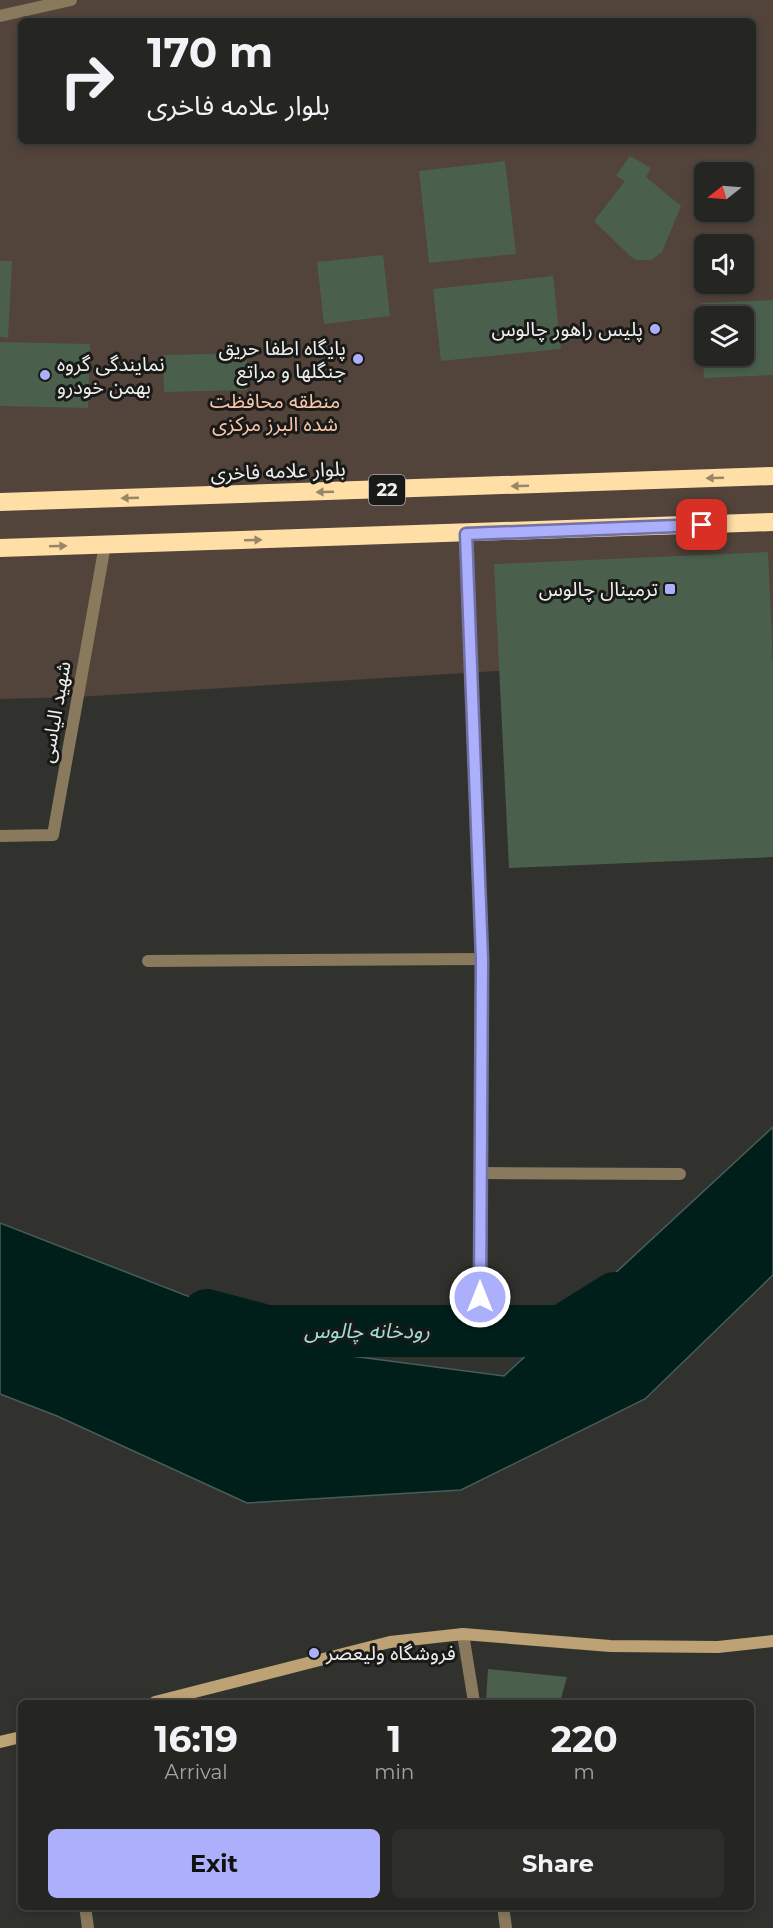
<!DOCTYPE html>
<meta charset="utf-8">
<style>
:root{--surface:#252622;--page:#2d2e2a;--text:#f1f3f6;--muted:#a3a5a5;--line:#424340;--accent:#acaffb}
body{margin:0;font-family:Montserrat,"Noto Sans Arabic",sans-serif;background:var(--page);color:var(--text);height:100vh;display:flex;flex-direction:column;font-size:22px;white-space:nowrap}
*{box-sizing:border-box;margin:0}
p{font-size:20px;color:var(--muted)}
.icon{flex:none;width:33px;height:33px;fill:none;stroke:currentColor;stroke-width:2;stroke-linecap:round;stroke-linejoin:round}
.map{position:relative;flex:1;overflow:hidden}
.sheet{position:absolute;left:18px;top:1700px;width:736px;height:210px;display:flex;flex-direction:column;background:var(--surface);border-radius:9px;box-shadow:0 3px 9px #0003,0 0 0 2px var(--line)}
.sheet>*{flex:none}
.guide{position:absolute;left:18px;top:18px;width:738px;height:126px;border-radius:9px;box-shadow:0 3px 9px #0003,0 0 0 2px var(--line);background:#252622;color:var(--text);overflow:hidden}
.needle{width:39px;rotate:253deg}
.tools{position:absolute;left:694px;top:162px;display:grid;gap:12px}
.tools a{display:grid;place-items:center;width:60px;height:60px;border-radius:9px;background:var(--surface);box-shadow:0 3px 9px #0003,0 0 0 2px var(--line);font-size:30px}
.pin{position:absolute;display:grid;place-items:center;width:51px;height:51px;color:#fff;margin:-26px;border-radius:12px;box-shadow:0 3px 9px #0006}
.me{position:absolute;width:66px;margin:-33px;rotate:0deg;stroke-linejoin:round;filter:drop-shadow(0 0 4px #0008)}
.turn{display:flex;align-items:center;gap:21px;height:126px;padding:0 30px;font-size:27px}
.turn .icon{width:78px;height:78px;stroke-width:2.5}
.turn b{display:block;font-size:42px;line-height:51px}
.eta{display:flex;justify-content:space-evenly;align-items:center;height:102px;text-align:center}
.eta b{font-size:36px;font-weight:700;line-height:42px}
.primary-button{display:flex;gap:12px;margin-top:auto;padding:12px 30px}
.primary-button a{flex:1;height:69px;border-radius:9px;background:var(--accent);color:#111;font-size:24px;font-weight:700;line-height:69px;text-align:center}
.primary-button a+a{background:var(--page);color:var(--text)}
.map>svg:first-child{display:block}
</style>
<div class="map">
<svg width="773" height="1928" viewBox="0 0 773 1928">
<rect width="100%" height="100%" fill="#31322e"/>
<path fill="#52433b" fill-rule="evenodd" d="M0 0H773V654L77 697 0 699ZM21 21H753V141H21ZM705 172H744V212H705ZM705 244H744V284H705ZM705 316H744V356H705Z"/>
<polygon fill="#001f1b" stroke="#485d5a" stroke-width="1.5" points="773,1127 773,1275 645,1399 461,1490 247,1503 57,1416 0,1394 0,1223 336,1354 504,1376"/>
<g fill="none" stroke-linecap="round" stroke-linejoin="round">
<polyline stroke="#001f1b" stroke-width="52" points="207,1315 267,1331 562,1331 615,1298"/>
</g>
<g fill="#4a604d">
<polygon points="630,156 651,168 646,177 681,206 662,252 651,260 636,260 630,256 594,221 625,181 616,176"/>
<polygon points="505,161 516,254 429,263 419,171"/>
<polygon points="383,255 390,316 324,324 317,262"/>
<polygon points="0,261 12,261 8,338 0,337"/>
<polygon points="553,276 561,349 441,361 433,289"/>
<polygon points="773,300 773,375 704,378 703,356 744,356 744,316 705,316 705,346 703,346 701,303"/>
<polygon points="0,342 90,344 88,408 0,406"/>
<polygon points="247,353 247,390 164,392 163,355"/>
<polygon points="768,552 773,665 773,857 509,868 494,564"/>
<polygon points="488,1669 567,1677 560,1702 486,1702"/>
</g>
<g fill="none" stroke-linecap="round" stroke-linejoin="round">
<polyline stroke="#8a7a5d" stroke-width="12" points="0,16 71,0"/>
<g stroke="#8a7a5d" stroke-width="12">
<polyline points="466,534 482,959 480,1297"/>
<polyline points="0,836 53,835 105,545"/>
<polyline points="148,961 482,959"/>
<polyline points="481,1173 680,1174"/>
<polyline points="463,1634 474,1702"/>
<polyline points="85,1906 88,1928"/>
<polyline points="503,1906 506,1928"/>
</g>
<g stroke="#bca274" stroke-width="12">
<polyline points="155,1702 390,1642 463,1634 610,1646 718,1647 773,1641"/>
<polyline points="0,1742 21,1737"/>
</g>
<g stroke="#ffdfa6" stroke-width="18">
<polyline points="0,502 773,476"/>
<polyline points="0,548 773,522"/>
</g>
</g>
<defs><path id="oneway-solid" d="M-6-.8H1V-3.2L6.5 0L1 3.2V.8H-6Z" transform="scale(1.5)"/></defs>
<g fill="#988666">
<use href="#oneway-solid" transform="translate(715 478) rotate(178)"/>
<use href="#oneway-solid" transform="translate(520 486) rotate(178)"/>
<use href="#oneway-solid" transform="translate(325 492) rotate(178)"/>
<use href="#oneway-solid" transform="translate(130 498) rotate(178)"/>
<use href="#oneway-solid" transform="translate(253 540) rotate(-2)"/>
<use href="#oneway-solid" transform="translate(58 546) rotate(-2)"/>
</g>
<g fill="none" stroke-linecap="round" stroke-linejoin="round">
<g stroke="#7072a3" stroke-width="15">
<polyline id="route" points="480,1297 482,959 466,534 702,525"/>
</g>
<use href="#route" stroke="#acaffb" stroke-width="10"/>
</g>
<g fill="#acaffb" stroke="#191a18" stroke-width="2">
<circle cx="655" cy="329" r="6"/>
<circle cx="358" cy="359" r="6"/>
<circle cx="45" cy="375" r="6"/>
<rect x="664" y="583" width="12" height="12" rx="3"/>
<circle cx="314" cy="1653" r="6"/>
</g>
<g text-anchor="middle" stroke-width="6" stroke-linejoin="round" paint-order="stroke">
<rect fill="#191a18" stroke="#afafad" stroke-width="1.5" x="369" y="475" width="36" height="30" rx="4.5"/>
<g font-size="18" font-weight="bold" fill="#efefed">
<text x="387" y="496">22</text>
</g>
<g font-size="20" fill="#efefed" stroke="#191a18" text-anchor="end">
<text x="643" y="336">پلیس راهور چالوس</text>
<text x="346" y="355">پایگاه اطفا حریق<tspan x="346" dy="23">جنگلها و مراتع</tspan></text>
<text x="57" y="371" text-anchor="start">نمایندگی گروه<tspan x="57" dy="23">بهمن خودرو</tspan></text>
<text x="658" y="596">ترمینال چالوس</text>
<text x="326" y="1660" text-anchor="start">فروشگاه ولیعصر</text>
</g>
<g font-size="20" fill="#fac5aa" stroke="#191a18">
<text x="275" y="408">منطقه محافظت<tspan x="275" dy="23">شده البرز مرکزی</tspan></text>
</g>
<g font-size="20" fill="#efefed" stroke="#191a18">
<text transform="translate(278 471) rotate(-2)" y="7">بلوار علامه فاخری</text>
<text transform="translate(55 712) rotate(-80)" y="7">شهید الیاسی</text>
</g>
<g font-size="21" font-style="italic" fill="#9de2d5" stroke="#191a18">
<text x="367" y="1338">رودخانه چالوس</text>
</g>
</g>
</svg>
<div class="tools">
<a><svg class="needle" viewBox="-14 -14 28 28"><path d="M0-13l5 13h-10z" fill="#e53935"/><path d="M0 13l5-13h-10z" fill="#a3a5a5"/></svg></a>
<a><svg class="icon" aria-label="sound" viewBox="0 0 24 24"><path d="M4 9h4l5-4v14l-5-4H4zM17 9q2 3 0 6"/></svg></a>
<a><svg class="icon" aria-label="layers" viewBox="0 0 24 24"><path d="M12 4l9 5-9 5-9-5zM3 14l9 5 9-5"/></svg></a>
</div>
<div class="pin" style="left:702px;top:525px;background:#d93025"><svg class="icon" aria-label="arrive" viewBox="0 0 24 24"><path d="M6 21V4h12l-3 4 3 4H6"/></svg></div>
<svg class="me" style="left:480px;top:1297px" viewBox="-20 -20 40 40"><circle r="17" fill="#acaffb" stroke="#fff" stroke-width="3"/><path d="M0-11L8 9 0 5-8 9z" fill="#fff"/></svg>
<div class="guide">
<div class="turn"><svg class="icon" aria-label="right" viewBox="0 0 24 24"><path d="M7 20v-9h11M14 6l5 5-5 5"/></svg><div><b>170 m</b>بلوار علامه فاخری</div></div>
</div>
<section class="sheet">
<div class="eta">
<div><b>16:19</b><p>Arrival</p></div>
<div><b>1</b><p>min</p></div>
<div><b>220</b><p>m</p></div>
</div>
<div class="primary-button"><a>Exit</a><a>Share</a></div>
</section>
</div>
